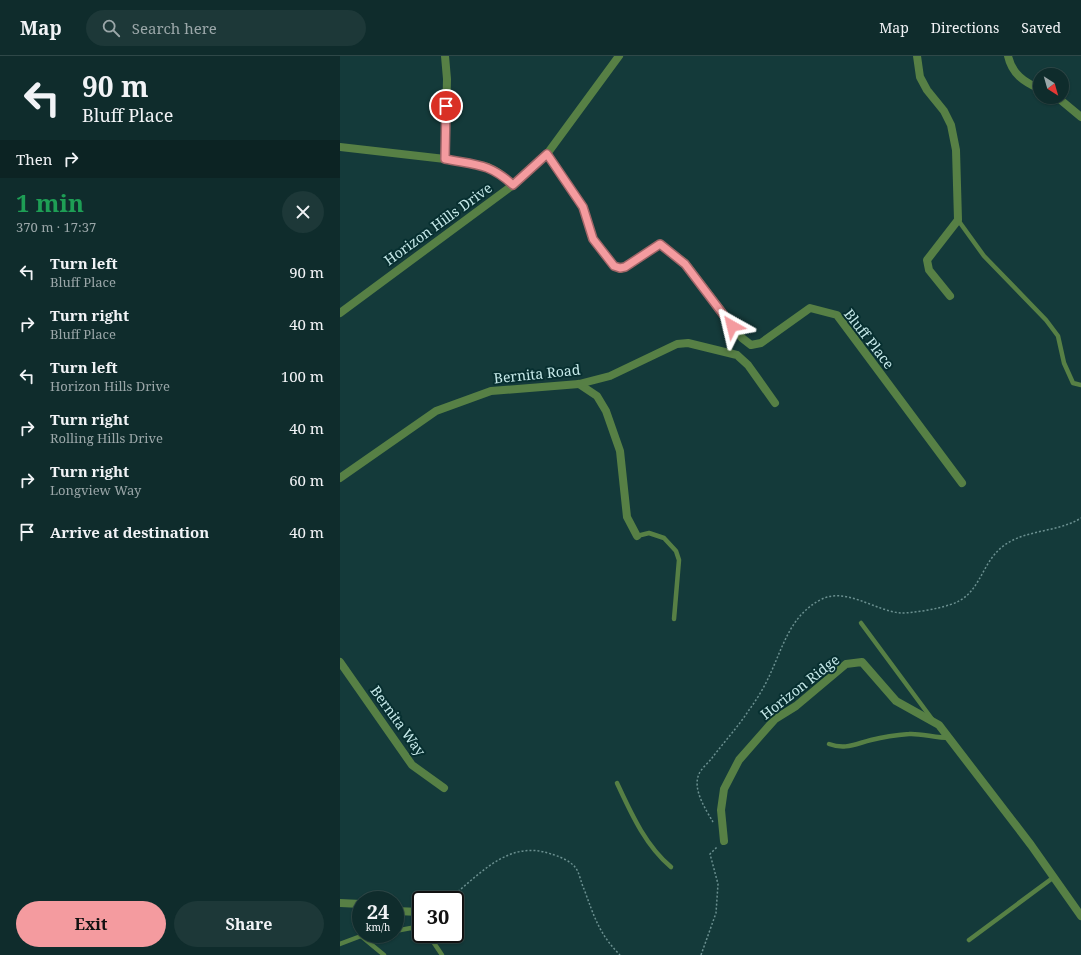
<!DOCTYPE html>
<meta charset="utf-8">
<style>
:root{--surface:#0f2c2c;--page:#1d3838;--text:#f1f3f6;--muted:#9ba7a9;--line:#2f4848;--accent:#f49b9f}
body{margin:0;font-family:"Noto Serif",serif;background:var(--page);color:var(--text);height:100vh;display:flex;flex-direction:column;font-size:15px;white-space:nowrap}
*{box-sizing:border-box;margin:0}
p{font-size:13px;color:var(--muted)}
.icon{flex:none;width:22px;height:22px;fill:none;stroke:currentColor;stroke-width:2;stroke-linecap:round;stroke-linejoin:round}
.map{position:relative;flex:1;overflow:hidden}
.sheet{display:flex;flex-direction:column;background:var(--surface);width:340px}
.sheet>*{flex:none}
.guide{background:#0f2c2c;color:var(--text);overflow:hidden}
.needle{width:26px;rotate:143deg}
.tools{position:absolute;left:693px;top:12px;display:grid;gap:8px}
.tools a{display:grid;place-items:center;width:36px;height:36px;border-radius:50%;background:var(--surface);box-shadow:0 1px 3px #0004,0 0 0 1px var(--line);font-size:20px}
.speed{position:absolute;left:12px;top:835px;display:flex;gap:8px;font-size:20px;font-weight:700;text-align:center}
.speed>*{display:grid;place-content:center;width:52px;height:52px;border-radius:50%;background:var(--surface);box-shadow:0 1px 3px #0004,0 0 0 1px var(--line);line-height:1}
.speed small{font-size:10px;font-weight:400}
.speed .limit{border:2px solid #111;border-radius:6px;background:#fff;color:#111}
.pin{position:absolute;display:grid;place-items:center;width:34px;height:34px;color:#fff;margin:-17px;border:2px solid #fff;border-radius:50%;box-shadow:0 1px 4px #0007}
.me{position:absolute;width:44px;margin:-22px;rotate:323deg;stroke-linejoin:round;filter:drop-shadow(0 0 3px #0008)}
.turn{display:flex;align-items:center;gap:14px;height:84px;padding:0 16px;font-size:18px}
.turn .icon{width:52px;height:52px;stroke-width:2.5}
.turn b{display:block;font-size:28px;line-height:34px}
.then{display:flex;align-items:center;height:38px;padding:0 16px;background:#0003;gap:8px;font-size:15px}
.round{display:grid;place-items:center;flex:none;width:42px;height:42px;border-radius:21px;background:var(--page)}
.summary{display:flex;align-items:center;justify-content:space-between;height:68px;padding:0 16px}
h1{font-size:24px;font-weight:700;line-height:30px;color:#1e9e55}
.action{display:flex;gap:8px;margin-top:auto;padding:8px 16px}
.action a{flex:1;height:46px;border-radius:24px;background:var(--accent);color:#111;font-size:16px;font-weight:700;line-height:46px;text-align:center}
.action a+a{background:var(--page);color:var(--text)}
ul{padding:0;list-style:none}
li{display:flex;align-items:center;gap:12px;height:52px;padding:0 16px}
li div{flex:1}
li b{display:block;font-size:15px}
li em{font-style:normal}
header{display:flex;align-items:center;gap:24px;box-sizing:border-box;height:56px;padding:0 20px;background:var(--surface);border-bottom:1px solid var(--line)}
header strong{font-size:19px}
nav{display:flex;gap:22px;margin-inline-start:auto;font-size:14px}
.search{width:280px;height:36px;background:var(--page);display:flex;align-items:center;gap:10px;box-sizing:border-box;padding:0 14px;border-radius:22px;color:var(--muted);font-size:15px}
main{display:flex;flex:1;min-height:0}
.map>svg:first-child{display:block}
</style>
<header>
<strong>Map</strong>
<div class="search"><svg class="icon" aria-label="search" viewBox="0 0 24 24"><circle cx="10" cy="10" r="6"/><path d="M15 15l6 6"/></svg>Search here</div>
<nav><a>Map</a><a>Directions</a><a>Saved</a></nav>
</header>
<main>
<section class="sheet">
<div class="guide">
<div class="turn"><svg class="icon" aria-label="left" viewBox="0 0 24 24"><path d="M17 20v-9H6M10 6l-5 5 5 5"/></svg><div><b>90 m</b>Bluff Place</div></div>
<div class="then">Then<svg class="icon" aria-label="right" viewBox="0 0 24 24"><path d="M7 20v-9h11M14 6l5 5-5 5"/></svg></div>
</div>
<div class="summary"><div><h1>1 min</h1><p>370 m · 17:37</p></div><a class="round"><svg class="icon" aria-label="close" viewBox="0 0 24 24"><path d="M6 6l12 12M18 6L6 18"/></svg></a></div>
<ul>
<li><svg class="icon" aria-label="left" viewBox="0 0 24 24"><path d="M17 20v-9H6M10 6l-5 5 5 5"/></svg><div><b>Turn left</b><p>Bluff Place</p></div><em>90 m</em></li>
<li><svg class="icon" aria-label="right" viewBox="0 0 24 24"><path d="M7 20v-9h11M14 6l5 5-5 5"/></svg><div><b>Turn right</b><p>Bluff Place</p></div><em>40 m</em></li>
<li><svg class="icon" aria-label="left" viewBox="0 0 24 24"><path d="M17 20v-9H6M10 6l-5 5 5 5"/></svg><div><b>Turn left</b><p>Horizon Hills Drive</p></div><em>100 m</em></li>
<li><svg class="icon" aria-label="right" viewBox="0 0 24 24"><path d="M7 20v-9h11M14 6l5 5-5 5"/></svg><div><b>Turn right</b><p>Rolling Hills Drive</p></div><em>40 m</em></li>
<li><svg class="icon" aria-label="right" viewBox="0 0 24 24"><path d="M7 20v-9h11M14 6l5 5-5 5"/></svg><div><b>Turn right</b><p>Longview Way</p></div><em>60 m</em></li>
<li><svg class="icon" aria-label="arrive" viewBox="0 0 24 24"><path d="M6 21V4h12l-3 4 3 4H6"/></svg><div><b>Arrive at destination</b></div><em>40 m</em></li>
</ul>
<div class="action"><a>Exit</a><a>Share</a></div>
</section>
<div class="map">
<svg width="741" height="899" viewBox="0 0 741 899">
<rect width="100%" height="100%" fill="#143a3a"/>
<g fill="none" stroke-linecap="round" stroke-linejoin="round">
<g stroke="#6b9090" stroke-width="1.5" stroke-dasharray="2 2" stroke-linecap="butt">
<path d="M373 766C366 754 352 733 359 718 361 713 368 707 372 702 384 686 398 671 409 654 418 642 426 628 432 614 444 587 452 559 480 544 505 530 535 555 561 557 574 557 597 553 609 549 641 540 639 510 662 491 684 473 717 477 741 462"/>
<path d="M115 838C144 814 171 784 211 798 218 800 229 804 235 811 239 815 241 827 244 833 254 860 259 878 280 899"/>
<polyline points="361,899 376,857 378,828 370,798 378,790"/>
</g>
<g stroke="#578045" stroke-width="4.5">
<polyline points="618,164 644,200 706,264 718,280 724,307 733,327 741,329"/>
<polyline points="297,480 309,477 324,482 336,495 339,504 334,563"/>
<polyline points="521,567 592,663"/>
<path d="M489 688C505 694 515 688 531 684 543 681 556 679 569 678 579 677 596 682 609 682"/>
<path d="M277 727C291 757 305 789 331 811"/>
<polyline points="55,875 71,872 81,874"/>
<polyline points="88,878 102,899"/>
<polyline points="21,880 44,899"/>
<polyline points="629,884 714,821"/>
<polyline points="0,888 21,880 35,878"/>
</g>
<g stroke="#578045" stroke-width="8">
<polyline points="577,0 580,21 587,34 604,55 611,69 616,94 618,164 587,204 589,214 610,240"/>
<path d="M668 0C672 18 684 26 700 33"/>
<polyline points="717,41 741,61"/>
<polyline points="207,98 243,151 253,183 274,210 280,213 285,211 320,188 345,207 402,282 411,289 421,287 470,252 497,259 622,427"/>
<polyline points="105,103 107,23 105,0"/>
<polyline points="0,257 173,129"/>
<polyline points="239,328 257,340 266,355 280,395 287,461 297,480"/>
<polyline points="0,422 96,355 151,335 239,328 270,320 337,288 348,287 397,299 408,309 435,347"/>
<polyline points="0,606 72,709 104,732"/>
<polyline points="384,785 381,754 384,733 399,704 435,663 456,650 506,608 522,606 556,645 599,669 691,789 741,860"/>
<polyline points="107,844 109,843"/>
<polyline points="0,847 21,848"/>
<polyline points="55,855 81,856"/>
</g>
<polyline stroke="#578045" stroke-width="8" points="0,91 105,103 148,111 159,117 173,129 207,98 279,0"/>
</g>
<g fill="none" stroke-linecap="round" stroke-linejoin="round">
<g stroke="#9f6567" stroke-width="10">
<path id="route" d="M106 50 105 103C136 109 149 107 173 129L207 98 243 151 253 183 274 210 280 212 285 211 320 188 345 208 392 270"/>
</g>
<use href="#route" stroke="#f49b9f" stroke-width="7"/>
</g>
<g text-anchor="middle" stroke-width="4" stroke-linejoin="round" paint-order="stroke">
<g font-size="14" fill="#c6e9e9" stroke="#072f30">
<text transform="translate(98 168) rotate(-36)" y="5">Horizon Hills Drive</text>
<text transform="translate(529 283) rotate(52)" y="5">Bluff Place</text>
<text transform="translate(197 318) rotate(-6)" y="5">Bernita Road</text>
<text transform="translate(460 631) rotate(-38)" y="5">Horizon Ridge</text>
<text transform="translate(58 665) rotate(54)" y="5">Bernita Way</text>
</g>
</g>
</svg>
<div class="tools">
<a><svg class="needle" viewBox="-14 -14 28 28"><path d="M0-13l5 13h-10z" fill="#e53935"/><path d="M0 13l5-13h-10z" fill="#9ba7a9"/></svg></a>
</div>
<div class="speed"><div>24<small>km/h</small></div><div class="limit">30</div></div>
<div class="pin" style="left:106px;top:50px;background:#d93025"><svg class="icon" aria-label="arrive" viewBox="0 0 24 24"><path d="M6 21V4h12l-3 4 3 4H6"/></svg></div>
<svg class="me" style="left:392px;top:270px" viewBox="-20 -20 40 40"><path d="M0-17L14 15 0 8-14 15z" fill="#f49b9f" stroke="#fff" stroke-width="4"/></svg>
</div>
</main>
